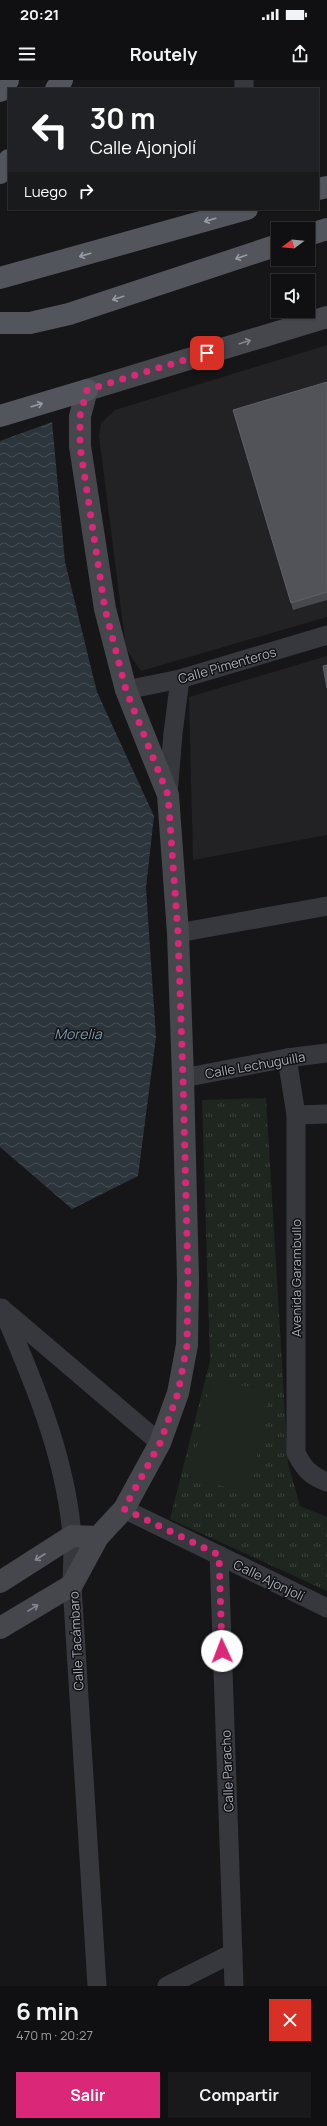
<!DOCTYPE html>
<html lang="es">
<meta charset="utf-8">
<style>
:root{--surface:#101012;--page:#19191b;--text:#f1f3f6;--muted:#9c9d9f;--line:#303032;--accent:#db2777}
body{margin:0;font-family:Manrope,sans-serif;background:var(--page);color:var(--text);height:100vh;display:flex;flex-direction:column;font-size:15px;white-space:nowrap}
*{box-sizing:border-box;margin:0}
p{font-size:13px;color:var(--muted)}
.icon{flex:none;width:22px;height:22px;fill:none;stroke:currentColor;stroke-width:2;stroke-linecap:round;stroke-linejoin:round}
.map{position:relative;height:1906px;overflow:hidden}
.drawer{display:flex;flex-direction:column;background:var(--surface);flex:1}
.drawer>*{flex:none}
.guide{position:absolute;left:8px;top:8px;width:311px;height:122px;border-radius:0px;box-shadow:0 1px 3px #0004,0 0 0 1px var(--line);background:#202124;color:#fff;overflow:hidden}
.needle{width:26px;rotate:254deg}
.fabs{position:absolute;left:271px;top:142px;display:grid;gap:8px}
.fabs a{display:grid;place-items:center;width:44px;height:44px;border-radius:0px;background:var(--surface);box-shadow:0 1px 3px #0004,0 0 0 1px var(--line);font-size:20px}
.pin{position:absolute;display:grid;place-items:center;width:34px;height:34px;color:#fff;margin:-17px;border-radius:8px;box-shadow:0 2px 6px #0006}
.me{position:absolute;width:44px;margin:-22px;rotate:358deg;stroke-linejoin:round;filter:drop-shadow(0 0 3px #0008)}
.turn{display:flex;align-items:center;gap:14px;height:84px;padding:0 16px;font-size:18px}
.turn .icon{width:52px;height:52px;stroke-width:2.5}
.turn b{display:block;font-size:28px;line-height:34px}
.then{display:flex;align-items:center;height:38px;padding:0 16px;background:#0003;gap:8px;font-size:15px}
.round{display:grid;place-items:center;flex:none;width:42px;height:42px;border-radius:0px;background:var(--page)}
.head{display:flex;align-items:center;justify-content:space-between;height:68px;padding:0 16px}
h1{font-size:24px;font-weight:700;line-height:30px}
.button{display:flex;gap:8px;margin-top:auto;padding:8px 16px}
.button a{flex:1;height:46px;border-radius:0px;background:var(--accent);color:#fff;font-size:16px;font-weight:700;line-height:46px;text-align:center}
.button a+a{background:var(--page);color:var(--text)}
.status{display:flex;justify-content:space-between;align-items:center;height:28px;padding:0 20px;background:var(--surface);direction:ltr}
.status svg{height:11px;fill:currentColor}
header{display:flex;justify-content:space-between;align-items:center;height:52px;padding:0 16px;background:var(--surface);font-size:18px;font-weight:700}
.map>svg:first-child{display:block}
</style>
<div class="status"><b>20:21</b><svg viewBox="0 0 49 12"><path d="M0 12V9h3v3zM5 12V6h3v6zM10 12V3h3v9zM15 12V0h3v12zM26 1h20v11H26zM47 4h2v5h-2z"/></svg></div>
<header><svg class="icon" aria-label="menu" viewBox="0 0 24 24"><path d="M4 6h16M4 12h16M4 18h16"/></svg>Routely<svg class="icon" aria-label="share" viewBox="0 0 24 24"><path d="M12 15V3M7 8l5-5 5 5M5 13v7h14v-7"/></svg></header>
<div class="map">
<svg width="327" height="1906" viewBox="0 0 327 1906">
<defs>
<pattern id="park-tufts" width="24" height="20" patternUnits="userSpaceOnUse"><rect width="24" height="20" fill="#1e261f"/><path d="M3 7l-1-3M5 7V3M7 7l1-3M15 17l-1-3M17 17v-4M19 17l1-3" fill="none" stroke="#3c433d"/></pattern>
<pattern id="water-waves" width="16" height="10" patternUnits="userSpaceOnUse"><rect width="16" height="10" fill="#2c353c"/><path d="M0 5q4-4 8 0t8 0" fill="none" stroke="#485056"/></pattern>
</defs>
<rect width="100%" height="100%" fill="#161618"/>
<g fill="#222225">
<polygon points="327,265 327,537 141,591 126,569 99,356 101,343 115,330"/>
<polygon points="327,576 327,755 193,780 189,617"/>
</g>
<polygon fill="url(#park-tufts)" points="266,1018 288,1383 300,1426 327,1437 327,1511 170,1439 210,1281 202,1020"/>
<polygon fill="#1e261f" points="211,1301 270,1310 250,1410 190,1401"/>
<polygon fill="url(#water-waves)" points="52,342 65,482 97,612 154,736 146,808 156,957 138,1096 72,1129 0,1067 0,361"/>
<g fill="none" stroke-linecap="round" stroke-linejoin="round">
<g stroke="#37383d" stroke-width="19">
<polyline points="244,0 244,9"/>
<polyline points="126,610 180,599 327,555"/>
<polyline points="168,715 173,653 180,599"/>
<polyline points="178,853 327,826"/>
<path d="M287 978 296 1035V1373C304 1389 311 1396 327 1402"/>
<polyline points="183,998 287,978 327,973"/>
<polyline points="296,1035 327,1034"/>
<path d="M2 1228C33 1300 66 1377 72 1456 74 1472 72 1489 72 1505L97 1906"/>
<polyline points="6,1232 160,1363"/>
<polyline points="124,1429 327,1528"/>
<polyline points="219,1475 234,1906"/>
<polyline points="167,1906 233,1873"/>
</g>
<g stroke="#45474d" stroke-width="22">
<polyline points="0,1502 72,1456 98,1457"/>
<polyline points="0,1548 72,1505 98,1457 124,1429 160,1363 178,1313 187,1265 188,1200 183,998 178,853 168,715 126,610 105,529 80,366 80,336 87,310 327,237"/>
</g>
<g stroke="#53555c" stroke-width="22">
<polyline points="56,9 62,0"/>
<polyline points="0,11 8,0"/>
<polyline points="0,93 9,80"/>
<polyline points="318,109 327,107"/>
<polyline points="308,155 327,149"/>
<polyline points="0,198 247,129"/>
<polyline points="0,243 30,243 69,234 278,165"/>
<polyline points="0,336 87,310"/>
</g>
</g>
<polygon fill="#47494d" points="327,302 327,520 293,530 291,523"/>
<g fill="#525359" stroke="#5f6168">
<polygon points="327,302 327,512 291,523 233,330"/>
<polygon points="327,585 327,608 323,586"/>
</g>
<defs><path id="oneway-shaft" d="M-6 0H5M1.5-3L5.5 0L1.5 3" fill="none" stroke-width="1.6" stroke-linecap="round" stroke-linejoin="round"/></defs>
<g stroke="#979ba6">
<use href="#oneway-shaft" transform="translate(210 140) rotate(164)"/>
<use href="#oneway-shaft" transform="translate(85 175) rotate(164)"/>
<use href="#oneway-shaft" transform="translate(241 177) rotate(161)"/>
<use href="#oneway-shaft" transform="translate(118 218) rotate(162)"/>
<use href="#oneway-shaft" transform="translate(37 325) rotate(-17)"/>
</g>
<g stroke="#858993">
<use href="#oneway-shaft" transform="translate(245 262) rotate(-17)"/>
<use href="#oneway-shaft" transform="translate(40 1477) rotate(147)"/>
<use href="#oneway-shaft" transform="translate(33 1528) rotate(-31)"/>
</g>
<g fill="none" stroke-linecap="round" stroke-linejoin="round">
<polyline stroke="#db2777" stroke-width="7" stroke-dasharray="0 12.6" points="207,273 87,310 80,336 80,366 105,529 126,610 168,715 178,853 183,998 188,1200 187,1265 178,1313 160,1363 124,1429 219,1475 222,1571"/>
</g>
<g text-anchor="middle" stroke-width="3" stroke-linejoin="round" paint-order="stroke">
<g font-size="13" fill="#a8adb8" stroke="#111113">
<text transform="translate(227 585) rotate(-16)" y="5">Calle Pimenteros</text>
<text transform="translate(255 985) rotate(-10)" y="5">Calle Lechuguilla</text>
<text transform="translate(296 1198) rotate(-90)" y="5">Avenida Garambullo</text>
<text transform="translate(269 1500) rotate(26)" y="5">Calle Ajonjolí</text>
<text transform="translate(76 1561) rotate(-93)" y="5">Calle Tacámbaro</text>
<text transform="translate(227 1691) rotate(-92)" y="5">Calle Paracho</text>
</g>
<g font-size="14" font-style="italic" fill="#7f9bb3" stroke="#111113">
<text x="78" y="959">Morelia</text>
</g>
</g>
</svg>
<div class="fabs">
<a><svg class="needle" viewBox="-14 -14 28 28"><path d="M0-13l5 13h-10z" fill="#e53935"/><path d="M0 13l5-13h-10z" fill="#9c9d9f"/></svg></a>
<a><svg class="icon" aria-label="sound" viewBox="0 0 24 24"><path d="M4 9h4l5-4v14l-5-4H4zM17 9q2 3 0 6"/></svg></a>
</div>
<div class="pin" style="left:207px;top:273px;background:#d93025"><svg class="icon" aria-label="arrive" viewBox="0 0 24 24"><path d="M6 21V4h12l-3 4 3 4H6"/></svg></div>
<svg class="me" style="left:222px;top:1571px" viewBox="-20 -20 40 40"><circle r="19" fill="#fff"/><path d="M0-13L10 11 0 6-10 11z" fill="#db2777"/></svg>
<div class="guide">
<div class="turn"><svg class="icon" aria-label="left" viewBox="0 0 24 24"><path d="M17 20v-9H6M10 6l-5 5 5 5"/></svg><div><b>30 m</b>Calle Ajonjolí</div></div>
<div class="then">Luego<svg class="icon" aria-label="right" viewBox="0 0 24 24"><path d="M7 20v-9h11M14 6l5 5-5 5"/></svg></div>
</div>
</div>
<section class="drawer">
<div class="head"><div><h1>6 min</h1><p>470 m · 20:27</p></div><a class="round" style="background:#d93025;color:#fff"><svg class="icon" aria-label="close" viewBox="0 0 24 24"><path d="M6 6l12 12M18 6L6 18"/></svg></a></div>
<div class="button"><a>Salir</a><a>Compartir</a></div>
</section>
